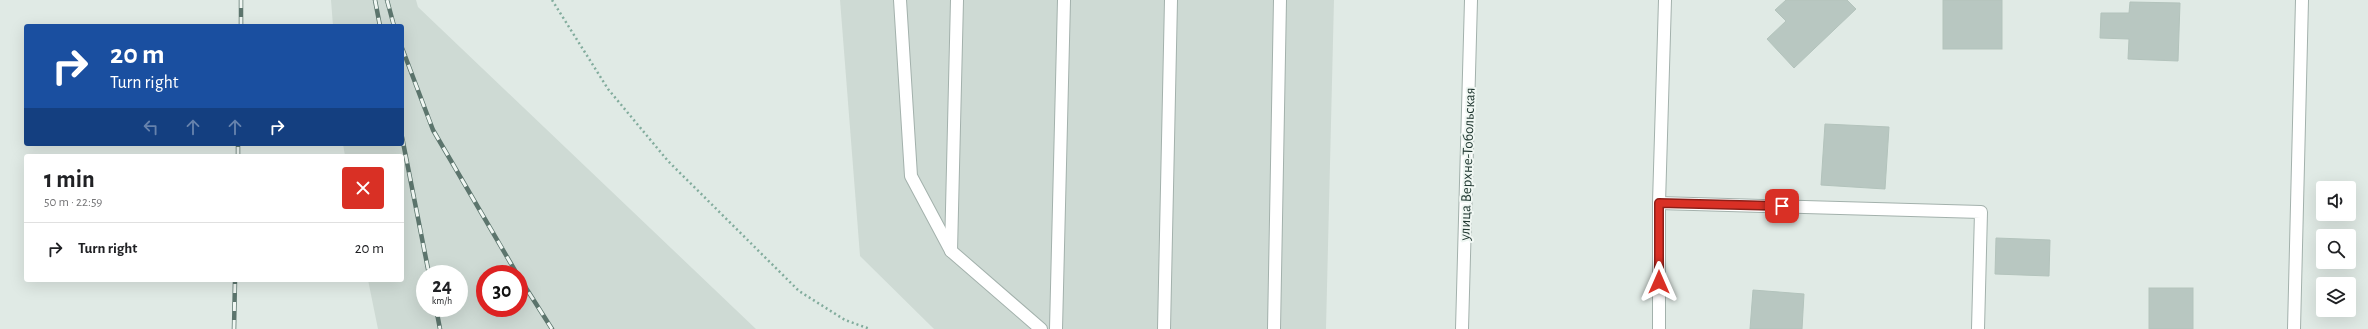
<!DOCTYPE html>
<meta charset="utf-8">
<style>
:root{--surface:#fff;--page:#f6f6f6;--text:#202124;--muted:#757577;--line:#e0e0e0}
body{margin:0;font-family:"Alegreya Sans",sans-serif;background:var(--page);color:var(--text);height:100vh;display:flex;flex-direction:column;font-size:15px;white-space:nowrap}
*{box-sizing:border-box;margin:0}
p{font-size:13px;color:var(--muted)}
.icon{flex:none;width:22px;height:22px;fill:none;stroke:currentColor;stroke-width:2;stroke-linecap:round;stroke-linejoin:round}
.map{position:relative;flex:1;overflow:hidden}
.panel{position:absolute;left:24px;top:154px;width:380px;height:128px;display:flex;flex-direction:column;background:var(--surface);border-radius:4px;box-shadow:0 4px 16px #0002}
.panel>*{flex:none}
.top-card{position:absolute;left:24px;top:24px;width:380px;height:122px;border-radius:4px;box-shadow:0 4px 16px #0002;background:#1a4fa0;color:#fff;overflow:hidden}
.controls{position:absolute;left:2316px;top:181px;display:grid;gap:8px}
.controls a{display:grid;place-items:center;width:40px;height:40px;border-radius:4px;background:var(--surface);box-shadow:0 4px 16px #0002;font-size:20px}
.speed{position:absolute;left:416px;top:265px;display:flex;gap:8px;font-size:20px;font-weight:700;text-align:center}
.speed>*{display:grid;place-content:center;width:52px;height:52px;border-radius:50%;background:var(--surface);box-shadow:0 4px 16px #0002;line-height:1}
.speed small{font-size:10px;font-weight:400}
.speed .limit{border:6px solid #d22;background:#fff;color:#111}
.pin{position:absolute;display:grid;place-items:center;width:34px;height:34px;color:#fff;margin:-17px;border-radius:8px;box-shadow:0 2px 6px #0006}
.me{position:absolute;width:44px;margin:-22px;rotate:0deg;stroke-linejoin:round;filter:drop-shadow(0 0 3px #0008)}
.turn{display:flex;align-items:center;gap:14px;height:84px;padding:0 20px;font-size:18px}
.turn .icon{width:52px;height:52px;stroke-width:2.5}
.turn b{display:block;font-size:28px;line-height:34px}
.lanes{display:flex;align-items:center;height:38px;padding:0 20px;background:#0003;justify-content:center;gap:20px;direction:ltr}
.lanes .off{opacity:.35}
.round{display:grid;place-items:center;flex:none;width:42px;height:42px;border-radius:4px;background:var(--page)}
.overview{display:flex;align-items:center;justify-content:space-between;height:68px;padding:0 20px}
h1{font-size:24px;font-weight:700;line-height:30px}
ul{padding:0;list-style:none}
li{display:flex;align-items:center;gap:12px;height:52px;padding:0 20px;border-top:1px solid var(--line)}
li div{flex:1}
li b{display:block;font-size:15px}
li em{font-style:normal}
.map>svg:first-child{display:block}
</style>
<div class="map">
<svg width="2368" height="329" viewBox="0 0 2368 329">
<rect width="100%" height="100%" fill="#e0eae5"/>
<g fill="#cedad4" fill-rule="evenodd">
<path d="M331 0H416L418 7 756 329H378L368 280H402V156H345L343 144H402V26H333ZM425 274H459V308H425ZM485 274H519V308H485Z"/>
<polygon points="840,0 1334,0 1326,329 934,329 860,256"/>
</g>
<g fill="#b8c7c1" stroke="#b3c3bc">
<polygon points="1786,0 1847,0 1856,9 1794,68 1767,39 1786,21 1775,10"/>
<rect x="1943" y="0" width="59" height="49"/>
<polygon points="2130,2 2180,3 2178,61 2128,59 2129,39 2100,38 2101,13 2129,13"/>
<polygon points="1825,124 1889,127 1885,189 1821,185"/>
<polygon points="1996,238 2050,240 2049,276 1995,274"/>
<rect x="2149" y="288" width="44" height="41"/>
<polygon points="1753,290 1804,294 1802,329 1750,329"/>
</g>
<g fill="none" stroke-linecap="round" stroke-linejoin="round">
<g stroke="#a3b1ac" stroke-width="14">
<g id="service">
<polyline points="900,0 911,176 951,251 1041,329"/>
<polyline points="1659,203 1981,212 1978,329"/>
<polyline points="951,251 957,0"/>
<polyline points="1056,329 1064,0"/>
<polyline points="1164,329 1171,0"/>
<polyline points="1274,329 1280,0"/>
</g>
</g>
<g stroke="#a3b1ac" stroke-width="14">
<g id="minor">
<polyline points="1659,329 1659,203 1665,0"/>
<polyline points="2294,329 2302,0"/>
</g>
</g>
<g stroke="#a3b1ac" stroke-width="14">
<polyline id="tertiary" points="1462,329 1471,0"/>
</g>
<polyline stroke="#82ac9d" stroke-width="2.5" stroke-dasharray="2 3" stroke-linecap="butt" points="552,0 608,89 668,161 799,291 845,320 870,329"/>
<use href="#service" stroke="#fff" stroke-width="12"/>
<use href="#minor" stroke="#fff" stroke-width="12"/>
<use href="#tertiary" stroke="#fff" stroke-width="12"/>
<g stroke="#5c756d" stroke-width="4.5">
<g id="rail">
<polyline points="375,0 380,26"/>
<polyline points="387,0 394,26"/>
<polyline points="241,26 241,0"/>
<polyline points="402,48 433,130 517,274"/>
<polyline points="402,137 429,274"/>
<polyline points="238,156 238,144"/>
<polyline points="519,277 552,329"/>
<polyline points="436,308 440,329"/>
<polyline points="234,329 235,280"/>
</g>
</g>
<use href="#rail" stroke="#f0f7f3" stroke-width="3" stroke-dasharray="9" stroke-linecap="butt"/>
</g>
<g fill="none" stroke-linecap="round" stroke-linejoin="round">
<g stroke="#8d1f18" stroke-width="10">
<polyline id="route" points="1659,282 1659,203 1782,206"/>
</g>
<use href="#route" stroke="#d93025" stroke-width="7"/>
</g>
<g text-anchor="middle" stroke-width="4" stroke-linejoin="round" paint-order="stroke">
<g font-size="15" fill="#223932" stroke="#f0f7f3">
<text transform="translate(1467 164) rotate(-88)" y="5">улица Верхне-Тобольская</text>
</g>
</g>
</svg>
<div class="controls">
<a><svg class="icon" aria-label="sound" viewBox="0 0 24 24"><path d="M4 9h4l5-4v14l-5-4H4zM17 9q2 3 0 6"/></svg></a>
<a><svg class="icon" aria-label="search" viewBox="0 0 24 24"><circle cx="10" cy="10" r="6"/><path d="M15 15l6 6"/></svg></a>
<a><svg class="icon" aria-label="layers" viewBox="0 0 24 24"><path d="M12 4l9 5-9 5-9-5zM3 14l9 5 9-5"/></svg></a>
</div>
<div class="speed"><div>24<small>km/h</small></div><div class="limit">30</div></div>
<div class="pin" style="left:1782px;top:206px;background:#d93025"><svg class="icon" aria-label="arrive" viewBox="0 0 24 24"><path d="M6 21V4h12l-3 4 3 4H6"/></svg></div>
<svg class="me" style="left:1659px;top:282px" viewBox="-20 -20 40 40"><path d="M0-17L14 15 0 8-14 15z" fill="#d93025" stroke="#fff" stroke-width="4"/></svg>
<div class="top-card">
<div class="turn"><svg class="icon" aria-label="right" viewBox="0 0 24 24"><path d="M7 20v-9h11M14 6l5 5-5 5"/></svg><div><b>20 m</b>Turn right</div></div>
<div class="lanes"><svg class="icon off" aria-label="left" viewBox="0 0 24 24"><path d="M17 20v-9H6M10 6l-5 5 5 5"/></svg><svg class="icon off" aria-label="ahead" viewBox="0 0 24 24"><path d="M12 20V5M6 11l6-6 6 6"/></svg><svg class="icon off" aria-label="ahead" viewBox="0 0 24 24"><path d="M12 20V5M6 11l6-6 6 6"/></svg><svg class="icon" aria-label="right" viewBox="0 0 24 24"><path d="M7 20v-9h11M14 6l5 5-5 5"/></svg></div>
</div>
<section class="panel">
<div class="overview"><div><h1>1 min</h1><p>50 m · 22:59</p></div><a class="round" style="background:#d93025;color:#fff"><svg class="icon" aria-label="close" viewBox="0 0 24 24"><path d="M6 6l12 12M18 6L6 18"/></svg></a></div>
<ul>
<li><svg class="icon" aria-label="right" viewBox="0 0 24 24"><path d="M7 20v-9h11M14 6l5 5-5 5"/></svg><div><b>Turn right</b></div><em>20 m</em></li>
</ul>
</section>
</div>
